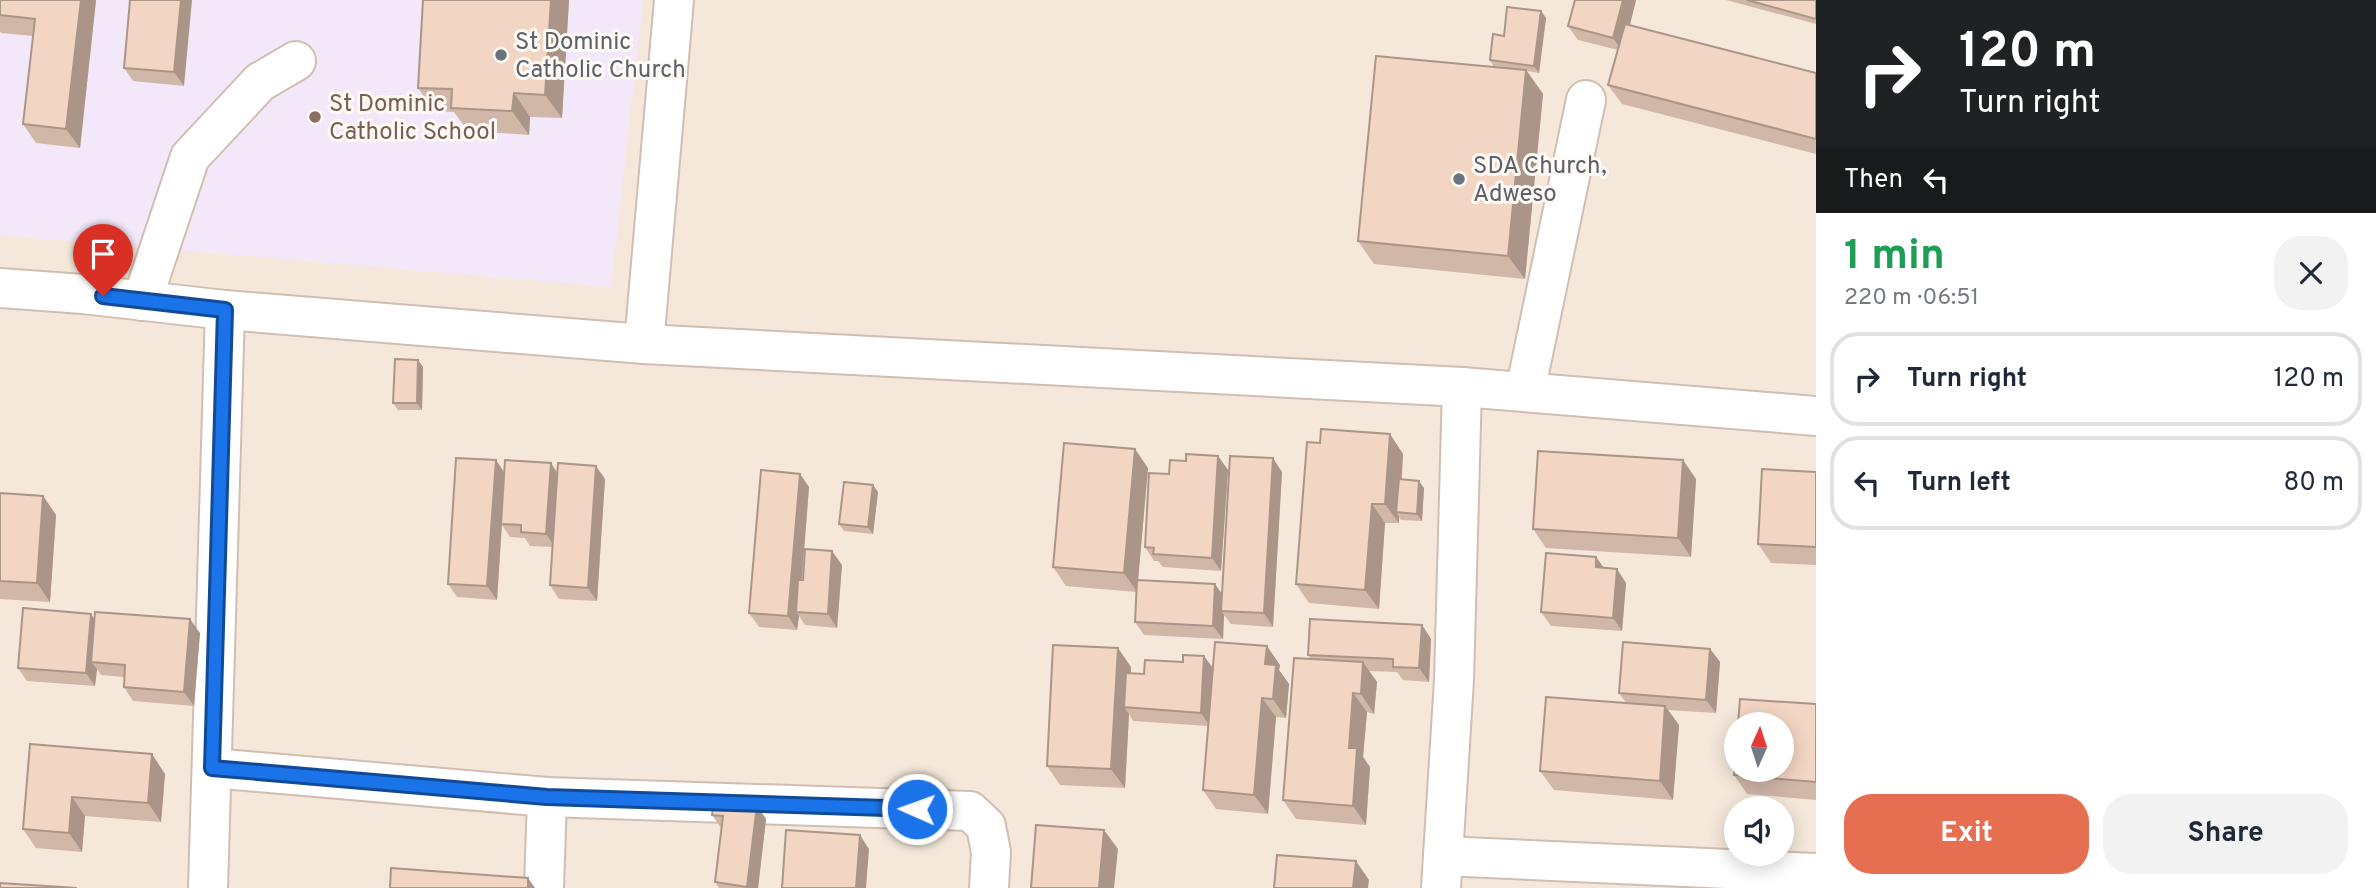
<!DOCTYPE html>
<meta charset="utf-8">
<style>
:root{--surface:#fff;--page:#f2f2f3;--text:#1f2937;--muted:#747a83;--line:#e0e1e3;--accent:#e76f51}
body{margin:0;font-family:Overpass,sans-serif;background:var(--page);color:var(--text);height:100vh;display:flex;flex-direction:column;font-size:26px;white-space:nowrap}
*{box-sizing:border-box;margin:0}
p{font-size:23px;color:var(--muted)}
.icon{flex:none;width:38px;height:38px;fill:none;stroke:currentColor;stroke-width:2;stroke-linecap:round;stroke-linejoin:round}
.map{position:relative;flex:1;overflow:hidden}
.details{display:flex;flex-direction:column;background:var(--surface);width:560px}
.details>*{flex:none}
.hud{background:#202124;color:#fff;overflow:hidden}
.needle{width:46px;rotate:3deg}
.tools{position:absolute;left:1724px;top:712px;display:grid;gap:14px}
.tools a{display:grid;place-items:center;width:70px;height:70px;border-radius:50%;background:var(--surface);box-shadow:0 4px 18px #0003;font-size:35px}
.pin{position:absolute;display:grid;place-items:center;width:60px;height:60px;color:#fff;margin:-72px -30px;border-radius:50% 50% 50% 0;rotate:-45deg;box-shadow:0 0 7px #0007}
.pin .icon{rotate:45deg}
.me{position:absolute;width:77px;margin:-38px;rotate:272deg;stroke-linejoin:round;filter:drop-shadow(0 0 5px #0008)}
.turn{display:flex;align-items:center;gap:24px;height:147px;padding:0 28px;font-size:32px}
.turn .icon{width:91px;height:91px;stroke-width:2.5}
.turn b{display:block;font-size:49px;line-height:60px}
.then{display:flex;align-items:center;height:66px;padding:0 28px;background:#0003;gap:14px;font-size:26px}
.round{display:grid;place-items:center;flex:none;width:74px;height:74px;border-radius:28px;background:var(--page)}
.summary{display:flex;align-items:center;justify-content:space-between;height:119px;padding:0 28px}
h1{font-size:42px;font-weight:700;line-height:52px;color:#1e9e55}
.cta{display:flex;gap:14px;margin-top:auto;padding:14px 28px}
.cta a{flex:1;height:80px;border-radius:28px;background:var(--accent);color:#fff;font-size:28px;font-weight:700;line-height:80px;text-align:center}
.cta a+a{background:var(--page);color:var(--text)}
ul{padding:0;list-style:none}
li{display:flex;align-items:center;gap:21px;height:94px;margin:0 14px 10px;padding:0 14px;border:4px solid var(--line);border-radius:28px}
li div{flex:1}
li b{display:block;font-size:26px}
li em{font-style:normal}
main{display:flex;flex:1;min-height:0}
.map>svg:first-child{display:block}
</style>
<main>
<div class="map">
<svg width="1816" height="888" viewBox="0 0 1816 888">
<rect width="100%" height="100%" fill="#fdf6ec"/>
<path fill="#f5e8da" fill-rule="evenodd" d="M0 0H1816V888H0ZM1736 724H1782V770H1736ZM1736 808H1782V854H1736Z"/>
<polygon fill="#f3e8fa" points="0,0 643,0 611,287 0,235"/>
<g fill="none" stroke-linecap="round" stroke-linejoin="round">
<g stroke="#d1beb0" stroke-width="42">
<g id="minor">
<polyline points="0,288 83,294 225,310 644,344 1462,387 1816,416"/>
<polyline points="142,301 190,157 260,82 296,61"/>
<polyline points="644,344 674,0"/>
<polyline points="1525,392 1586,100"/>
<polyline points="212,768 547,797 970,811 986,826 991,852 989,888"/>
<polyline points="1443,856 1816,873"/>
<polyline points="208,888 225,310"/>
<polyline points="544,888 547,797"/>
<polyline points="1441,888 1454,680 1462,387"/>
</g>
</g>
<use href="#minor" stroke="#fff" stroke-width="38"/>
</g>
<g fill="#d1b7a8">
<polygon points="0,0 96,0 80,148 36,143 23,124 33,36 1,33 0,31"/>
<polygon points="130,0 184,86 133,81 124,68"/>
<polygon points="423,0 569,0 562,118 530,117 529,135 468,131 454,112 434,111 418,88"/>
<polygon points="1575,0 1636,0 1630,25 1816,73 1816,154 1622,104 1608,85 1618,50 1578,40 1568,26"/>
<polygon points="1726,0 1816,0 1816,24"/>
<polygon points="1541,11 1546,18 1539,73 1527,71 1543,94 1525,279 1374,264 1358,241 1494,67 1490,60 1504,36"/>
<polygon points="418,360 423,367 422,410 398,410 393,403"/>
<polygon points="1403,454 1402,479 1424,488 1422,521 1401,520 1399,517 1399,523 1385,523 1379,609 1309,603 1296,584"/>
<polygon points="1218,456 1228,470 1221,571 1163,567 1158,561 1154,561 1145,547 1169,474 1186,461"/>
<polygon points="496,460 504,472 557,472 605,479 597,601 559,599 550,585 552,547 530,546 525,538 510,537 502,525 497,600 457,597 448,584"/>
<polygon points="1148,468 1138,580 1222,594 1282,472 1273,627 1231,624 1224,615 1223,639 1144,635 1135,622 1136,592 1066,586 1053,567"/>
<polygon points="1816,472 1816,565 1771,563 1758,544"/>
<polygon points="800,474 809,487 802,580 842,565 837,628 805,625 799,616 797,630 759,627 749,613"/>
<polygon points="1696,479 1691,557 1546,548 1533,529"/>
<polygon points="878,492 873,534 844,531 839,524"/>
<polygon points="0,493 43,496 56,515 50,602 0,599"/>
<polygon points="1596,557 1604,568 1626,583 1622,631 1551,626 1541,612"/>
<polygon points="95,620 200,633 194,706 133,701 124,687 124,677 101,675 97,669 95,686 27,681 18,668"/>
<polygon points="1422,625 1431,639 1429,682 1403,680 1397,672 1369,671 1377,682 1374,714 1367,712 1363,757 1370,767 1366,825 1296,819 1283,800 1311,659 1308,655"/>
<polygon points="1710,649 1720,662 1716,713 1668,710 1679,725 1673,800 1554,790 1540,771 1626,703 1619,693"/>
<polygon points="1204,656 1213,668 1280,665 1279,670 1289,684 1286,718 1276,717 1268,814 1216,809 1203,790 1208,726 1133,721 1129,714 1125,788 1060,785 1047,766 1131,667 1131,673 1144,674"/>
<polygon points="1816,704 1816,800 1747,794 1734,775"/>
<polygon points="30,744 165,774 161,822 85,816 82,852 36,848 23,829"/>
<polygon points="712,815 766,819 758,888 719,888 715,882 721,828"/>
</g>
<g fill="#aa9588">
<polygon points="81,0 96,0 80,148 66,129"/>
<polygon points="181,0 192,0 184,86 174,72"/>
<polygon points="551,0 569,0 562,118 545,95"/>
<polygon points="1623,0 1636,0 1623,52 1613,38"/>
<polygon points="1541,11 1546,18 1539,73 1534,66"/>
<polygon points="1526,70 1543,94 1525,279 1508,256"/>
<polygon points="514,93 530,117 529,135 512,111"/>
<polygon points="418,360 423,367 422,410 417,403"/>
<polygon points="1390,434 1403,454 1399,513 1396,512 1399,517 1399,523 1385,504"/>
<polygon points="1135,449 1148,468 1137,592 1124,573"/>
<polygon points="1218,456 1228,470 1221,571 1212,558"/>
<polygon points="1273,458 1282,472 1273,627 1264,613"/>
<polygon points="496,460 505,474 497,600 487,586"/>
<polygon points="1683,460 1696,479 1691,557 1678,538"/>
<polygon points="551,463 560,477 555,547 546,534"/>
<polygon points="596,466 605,479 597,601 588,588"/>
<polygon points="800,474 809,487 799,612 796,612 799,616 797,630 788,616"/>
<polygon points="1419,481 1424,488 1422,521 1417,514"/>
<polygon points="873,485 878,492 873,534 868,527"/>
<polygon points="43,496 56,515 50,602 37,583"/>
<polygon points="1372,504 1385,523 1379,609 1365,590"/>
<polygon points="832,551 842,565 837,628 828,614"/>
<polygon points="1596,557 1606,571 1596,567"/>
<polygon points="1617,569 1626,583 1622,631 1613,618"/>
<polygon points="1215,584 1225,598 1221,611 1224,615 1223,639 1213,626"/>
<polygon points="91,614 100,627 91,662 97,669 95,686 86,673"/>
<polygon points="190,619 200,633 194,706 184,692"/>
<polygon points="1422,625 1431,639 1429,682 1419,668"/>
<polygon points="1267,646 1280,665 1279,670 1289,684 1286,718 1273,699 1265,664"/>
<polygon points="1118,648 1131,667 1129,708 1124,707 1129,714 1125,788 1111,769"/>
<polygon points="1710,649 1720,662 1716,713 1706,700"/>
<polygon points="1204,656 1214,670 1210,726 1201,713"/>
<polygon points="1363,662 1377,682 1374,714 1361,694"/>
<polygon points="1353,693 1367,712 1363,757 1370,767 1366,825 1353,806 1349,748"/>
<polygon points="1262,698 1276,717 1268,814 1254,795"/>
<polygon points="1665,706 1679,725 1673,800 1660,781"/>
<polygon points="152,754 165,774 161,822 148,803"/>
<polygon points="72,797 85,816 82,852 69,833"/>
<polygon points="757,805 766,819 758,888 748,888 747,887"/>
<polygon points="1104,830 1118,849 1114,888 1099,888"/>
<polygon points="860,835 869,849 866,888 856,888"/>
<polygon points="1356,861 1369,880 1368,888 1353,888"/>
<polygon points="528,878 535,888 528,888"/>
</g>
<g fill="#f3d5c3" stroke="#aa9588" stroke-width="2">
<polygon points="0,0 81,0 66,129 23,124 35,19 0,15"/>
<polygon points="130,0 181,0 174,72 124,68"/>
<polygon points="423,0 551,0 545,95 514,93 512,111 451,108 452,89 418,88"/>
<polygon points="1575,0 1623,0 1613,38 1568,26"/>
<polygon points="1747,0 1816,0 1816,19"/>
<polygon points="1507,7 1541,11 1534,66 1490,60 1493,34 1504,36"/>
<polygon points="1625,24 1816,73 1816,139 1608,85"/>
<polygon points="1376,56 1526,70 1508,256 1358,241"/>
<polygon points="395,359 418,360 417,403 393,403"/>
<polygon points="1321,429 1390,434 1385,504 1372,504 1365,590 1296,584 1307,442 1320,443"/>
<polygon points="1064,443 1135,449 1124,573 1053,567"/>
<polygon points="1538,451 1683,460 1678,538 1533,529"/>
<polygon points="1186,454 1218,456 1212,558 1153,554 1154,548 1145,547 1149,473 1169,474 1170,460 1186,461"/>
<polygon points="1230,456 1273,458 1264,613 1221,611"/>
<polygon points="456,458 496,460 487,586 448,584"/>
<polygon points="505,460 551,463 546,534 521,532 521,525 501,524"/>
<polygon points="558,463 596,466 588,588 550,585"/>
<polygon points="1762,469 1816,472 1816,547 1758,544"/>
<polygon points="761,470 800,474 788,616 749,613"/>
<polygon points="1399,479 1419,481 1417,514 1396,512"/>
<polygon points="844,482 873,485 868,527 839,524"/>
<polygon points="0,493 43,496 37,583 0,581"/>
<polygon points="805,549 832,551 828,614 796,612 798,580 803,580"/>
<polygon points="1546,553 1596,557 1596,567 1617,569 1613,618 1541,612"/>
<polygon points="1137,580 1215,584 1213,626 1135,622"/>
<polygon points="23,608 91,614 86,673 18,668"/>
<polygon points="95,612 190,619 184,692 124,687 125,665 91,662"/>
<polygon points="1310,619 1422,625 1419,668 1393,667 1393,659 1308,655"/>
<polygon points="1215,642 1267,646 1265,664 1276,665 1273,699 1262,698 1254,795 1203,790"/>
<polygon points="1623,642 1710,649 1706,700 1619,693"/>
<polygon points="1053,645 1118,648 1111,769 1047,766"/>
<polygon points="1183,655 1204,656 1201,713 1124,707 1126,673 1144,674 1145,660 1183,662"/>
<polygon points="1294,658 1363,662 1361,694 1353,693 1349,748 1357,748 1353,806 1283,800"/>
<polygon points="1546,697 1665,706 1660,781 1540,771"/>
<polygon points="1740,699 1816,704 1816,782 1734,775 1736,747 1736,770 1782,770 1782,724 1738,724"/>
<polygon points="30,744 152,754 148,803 72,797 69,833 23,829"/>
<polygon points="714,800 757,805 747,887 715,882 723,816 712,815"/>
<polygon points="1036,825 1104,830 1099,888 1031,888"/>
<polygon points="786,830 860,835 856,888 782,888"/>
<polygon points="1277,855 1356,861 1353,888 1274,888"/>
<polygon points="391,868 528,878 528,888 390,888"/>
<polygon points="0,883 77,888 0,888"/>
</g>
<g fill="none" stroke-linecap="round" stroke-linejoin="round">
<g stroke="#114b97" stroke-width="18">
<polyline id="route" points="103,296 225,310 212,768 547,797 917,809"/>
</g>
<use href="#route" stroke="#1a73e8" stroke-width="12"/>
</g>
<g fill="#6b7280" stroke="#fffaf3" stroke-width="2.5">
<circle cx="501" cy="55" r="7"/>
<circle cx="1459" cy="179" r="7"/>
</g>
<circle fill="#8d6e63" stroke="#fffaf3" stroke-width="2.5" cx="315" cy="117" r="7"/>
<g text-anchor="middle" stroke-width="6" stroke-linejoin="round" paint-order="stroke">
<g font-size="24" fill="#5b616d" stroke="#fffaf3" text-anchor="start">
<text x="515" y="49">St Dominic<tspan x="515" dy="28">Catholic Church</tspan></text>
<text x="1473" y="173">SDA Church,<tspan x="1473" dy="28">Adweso</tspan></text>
</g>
<g font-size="24" fill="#785e54" stroke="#fffaf3" text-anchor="start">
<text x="329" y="111">St Dominic<tspan x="329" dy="28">Catholic School</tspan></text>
</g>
</g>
</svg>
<div class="tools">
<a><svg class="needle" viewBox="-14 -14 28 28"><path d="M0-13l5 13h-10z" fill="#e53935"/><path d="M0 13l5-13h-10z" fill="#747a83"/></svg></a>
<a><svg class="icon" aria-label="sound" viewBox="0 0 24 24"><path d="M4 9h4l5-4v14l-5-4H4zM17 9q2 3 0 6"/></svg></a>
</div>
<div class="pin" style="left:103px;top:296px;background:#d93025"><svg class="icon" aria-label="arrive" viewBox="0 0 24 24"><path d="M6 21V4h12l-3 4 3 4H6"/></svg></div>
<svg class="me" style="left:917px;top:809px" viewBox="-20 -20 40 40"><circle r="17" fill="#1a73e8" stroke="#fff" stroke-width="3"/><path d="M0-11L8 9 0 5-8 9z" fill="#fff"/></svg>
</div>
<section class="details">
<div class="hud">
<div class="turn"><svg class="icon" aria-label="right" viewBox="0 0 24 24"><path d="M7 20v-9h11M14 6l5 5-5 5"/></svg><div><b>120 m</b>Turn right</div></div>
<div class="then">Then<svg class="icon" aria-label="left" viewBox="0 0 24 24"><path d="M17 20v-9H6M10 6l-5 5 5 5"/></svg></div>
</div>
<div class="summary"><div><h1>1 min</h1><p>220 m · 06:51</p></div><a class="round"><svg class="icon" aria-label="close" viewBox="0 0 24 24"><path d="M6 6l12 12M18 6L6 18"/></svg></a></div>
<ul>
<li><svg class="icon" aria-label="right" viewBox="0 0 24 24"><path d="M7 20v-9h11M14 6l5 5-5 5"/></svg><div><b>Turn right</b></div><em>120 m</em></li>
<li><svg class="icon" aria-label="left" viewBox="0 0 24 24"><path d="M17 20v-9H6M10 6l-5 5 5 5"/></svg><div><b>Turn left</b></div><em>80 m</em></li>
</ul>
<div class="cta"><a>Exit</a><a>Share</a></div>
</section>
</main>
